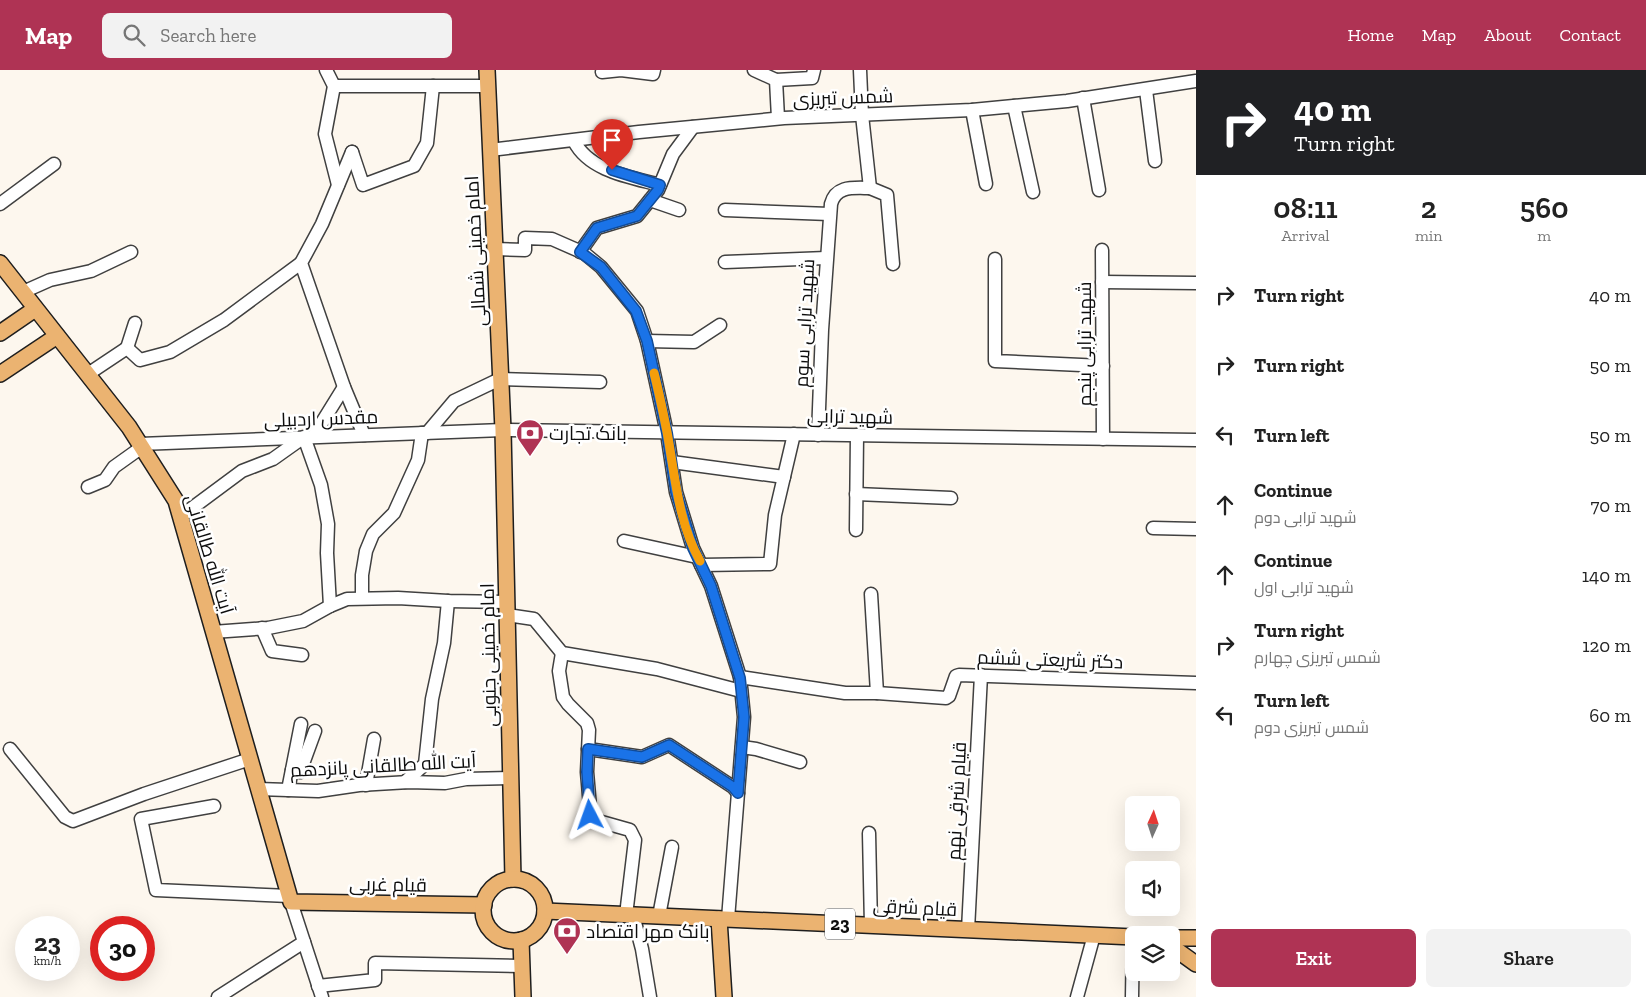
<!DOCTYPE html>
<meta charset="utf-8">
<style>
:root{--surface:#fff;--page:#f2f2f2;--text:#222;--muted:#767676;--accent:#af3354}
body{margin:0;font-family:"Zilla Slab",Cairo,serif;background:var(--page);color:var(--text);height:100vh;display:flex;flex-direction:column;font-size:19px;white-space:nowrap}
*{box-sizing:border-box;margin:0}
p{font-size:16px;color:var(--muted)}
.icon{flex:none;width:28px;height:28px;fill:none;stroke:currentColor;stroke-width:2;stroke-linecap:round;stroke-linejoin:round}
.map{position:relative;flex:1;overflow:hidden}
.drawer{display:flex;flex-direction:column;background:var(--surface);width:450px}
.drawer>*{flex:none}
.hud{background:#202124;color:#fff;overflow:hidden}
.needle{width:32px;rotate:3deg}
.controls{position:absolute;left:1125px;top:726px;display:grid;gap:10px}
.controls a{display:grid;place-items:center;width:55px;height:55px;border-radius:8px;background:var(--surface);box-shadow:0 5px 20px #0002;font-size:25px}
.speed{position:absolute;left:15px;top:846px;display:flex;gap:10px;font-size:25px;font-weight:700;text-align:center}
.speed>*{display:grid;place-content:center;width:65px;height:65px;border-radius:50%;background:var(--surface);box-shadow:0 5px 20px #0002;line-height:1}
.speed small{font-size:12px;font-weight:400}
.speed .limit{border:8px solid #d22;background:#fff;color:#111}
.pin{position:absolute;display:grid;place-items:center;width:42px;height:42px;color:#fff;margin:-51px -21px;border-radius:50% 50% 50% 0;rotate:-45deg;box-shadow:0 0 5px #0007}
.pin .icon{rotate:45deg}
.me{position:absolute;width:55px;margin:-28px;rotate:356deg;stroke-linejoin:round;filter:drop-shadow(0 0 4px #0008)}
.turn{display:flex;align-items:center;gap:18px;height:105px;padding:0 15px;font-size:22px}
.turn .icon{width:65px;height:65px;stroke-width:2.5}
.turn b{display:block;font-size:35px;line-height:42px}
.eta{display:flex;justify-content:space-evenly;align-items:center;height:85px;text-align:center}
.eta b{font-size:30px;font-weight:600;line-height:35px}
.primary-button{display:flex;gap:10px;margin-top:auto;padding:10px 15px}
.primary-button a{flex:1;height:58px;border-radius:8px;background:var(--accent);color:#fff;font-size:20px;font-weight:600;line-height:58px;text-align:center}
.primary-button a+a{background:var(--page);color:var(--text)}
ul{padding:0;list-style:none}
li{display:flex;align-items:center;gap:15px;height:70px;padding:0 15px}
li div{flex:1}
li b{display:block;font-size:19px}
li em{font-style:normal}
header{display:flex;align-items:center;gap:30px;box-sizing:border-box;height:70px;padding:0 25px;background:var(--accent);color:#fff}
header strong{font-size:24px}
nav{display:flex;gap:28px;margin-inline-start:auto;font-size:18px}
.search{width:350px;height:45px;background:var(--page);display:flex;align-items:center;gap:12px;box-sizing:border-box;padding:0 18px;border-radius:8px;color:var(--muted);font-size:19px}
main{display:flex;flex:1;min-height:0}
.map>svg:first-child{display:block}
</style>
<header>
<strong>Map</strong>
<div class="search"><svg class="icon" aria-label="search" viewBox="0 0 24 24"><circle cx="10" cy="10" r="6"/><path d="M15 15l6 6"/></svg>Search here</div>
<nav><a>Home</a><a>Map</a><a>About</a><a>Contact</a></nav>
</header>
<main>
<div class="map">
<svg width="1196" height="927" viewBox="0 0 1196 927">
<rect width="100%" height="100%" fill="#fdf7ee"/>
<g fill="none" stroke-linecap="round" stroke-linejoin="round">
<g stroke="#404040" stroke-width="15">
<g id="minor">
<polyline points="326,0 334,16 325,64 338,115"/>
<polyline points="754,0 776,10 778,48"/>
<polyline points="602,2 621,0 653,4 654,0"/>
<polyline points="776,10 812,8 814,0"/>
<polyline points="334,16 487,16"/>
<polyline points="1146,20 1155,91"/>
<polyline points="1083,28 1099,120"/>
<polyline points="1014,36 1033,122"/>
<polyline points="972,40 986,114"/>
<path d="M574 71C589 101 630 107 660 115"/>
<polyline points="490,80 639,62 784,48 972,40 1067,31 1196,11"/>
<polyline points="352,82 322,154 301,193 344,317 364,365"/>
<polyline points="352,82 363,115 414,96 427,73 433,16"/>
<polyline points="870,118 887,125 893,194"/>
<polyline points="650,130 679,140"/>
<polyline points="0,134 54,94"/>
<polyline points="725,140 829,144"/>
<polyline points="495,179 525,180 525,168 552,169 584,183 601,197 637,241 647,271 667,363 676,422 693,478 711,516 740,607 744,647 728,849"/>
<polyline points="1102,180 1103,369"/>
<polyline points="580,182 597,158 637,146 658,120 673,84 693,57"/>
<polyline points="995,189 995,291 1103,296"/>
<polyline points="725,192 826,188"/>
<polyline points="1102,212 1196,213"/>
<polyline points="23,222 50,210 91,201 131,182"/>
<polyline points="647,271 694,272 720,255"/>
<polyline points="127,278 135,253"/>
<polyline points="88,304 127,278 140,290 170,282 224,250 301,193"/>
<polyline points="427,363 454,331 500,309 600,312"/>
<path d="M818 365 822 260 831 134C836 115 854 118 870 118L862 45 860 0"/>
<polyline points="313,367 344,317"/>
<polyline points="140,374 503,360 1196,370"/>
<polyline points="672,392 784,407"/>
<polyline points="88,417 105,410 114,397 142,377"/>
<polyline points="856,424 951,428"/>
<polyline points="180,447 242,401 273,389 304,367 321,415 328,454 327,483 330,536"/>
<polyline points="1153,458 1196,459"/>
<polyline points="856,460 857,365"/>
<polyline points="624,471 697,487"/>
<polyline points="701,495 770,494 775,445 794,364"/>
<polyline points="871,524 877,623"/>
<polyline points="362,528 362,505 366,481 373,464 394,443 418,390 422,363"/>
<polyline points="507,545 534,549 562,583 657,599 741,621"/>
<polyline points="262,558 272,581 302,585"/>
<polyline points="213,562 268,558 303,551 330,536 347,529 398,528 448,531 506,532"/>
<polyline points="562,583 559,601 563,627 568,634 587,653 589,660 587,702 591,749 630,760 635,770 626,845"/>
<polyline points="740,607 845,623 877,623 946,628 949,626 956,606 959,605 1196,613"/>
<polyline points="742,677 756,679 800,692"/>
<polyline points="10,679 65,747 73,751 144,724 250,689"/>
<polyline points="588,679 642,687 669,675 733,717 738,723"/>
<polyline points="292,700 300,702 315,661"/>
<polyline points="405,712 425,694 432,629 444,573 448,531"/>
<polyline points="366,715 374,669"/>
<polyline points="258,719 318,721 359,715 409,712 445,713 466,709 510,708"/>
<polyline points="288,720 301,654"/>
<polyline points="214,736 141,749 156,820 289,826"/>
<polyline points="869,763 871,856"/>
<polyline points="291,832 322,927"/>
<polyline points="633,845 642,879 650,927"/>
<polyline points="659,846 672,777"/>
<polyline points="968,860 981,605"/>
<polyline points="318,916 375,910 375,893 522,896"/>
<polyline points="218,927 304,872"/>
<polyline points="1077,927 1094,865"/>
<polyline points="1132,927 1133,867"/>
</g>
</g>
<g stroke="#1e1e1e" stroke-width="18">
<g id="major">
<polyline points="487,0 503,360 513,809"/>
<polyline points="0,193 129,357 176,431 291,832 484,835"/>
<polyline points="0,263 35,239"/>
<polyline points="0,304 57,266"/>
<circle cx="514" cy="840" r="31"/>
<polyline points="545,841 1134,867"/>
<polyline points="719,849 724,927"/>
<polyline points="1171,868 1196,868"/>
<polyline points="521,870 523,927"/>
<polyline points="1171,876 1196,894"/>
</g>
</g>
<use href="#minor" stroke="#fff" stroke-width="12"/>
<use href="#major" stroke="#ebb371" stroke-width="15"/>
</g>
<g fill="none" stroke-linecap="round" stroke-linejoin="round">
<g stroke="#114b97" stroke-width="12">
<polyline id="route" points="590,745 587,702 588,679 642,687 669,675 733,717 738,723 744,647 740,608 711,516 693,478 676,422 667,363 647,271 636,241 601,197 580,182 597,158 637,146 658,120 660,115 612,100"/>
</g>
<use href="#route" stroke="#1a73e8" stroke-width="9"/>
<path stroke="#f59e0b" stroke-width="9" d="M654 303C659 322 663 342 667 362 675 405 678 452 700 491"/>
</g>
<defs>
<g id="bank-pin" transform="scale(1.4375)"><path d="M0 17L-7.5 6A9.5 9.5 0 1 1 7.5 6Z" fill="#af3354" stroke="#fff"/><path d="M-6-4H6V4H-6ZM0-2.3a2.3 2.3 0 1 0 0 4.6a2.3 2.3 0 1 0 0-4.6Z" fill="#fff"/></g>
</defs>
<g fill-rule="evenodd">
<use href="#bank-pin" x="530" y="363"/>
<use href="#bank-pin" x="567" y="861"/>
</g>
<g text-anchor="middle" stroke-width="5" stroke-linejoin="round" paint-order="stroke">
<rect fill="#fff" stroke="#565656" stroke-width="1" x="825" y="838.5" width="30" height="31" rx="4"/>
<g font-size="18" font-weight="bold" fill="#0d0d0d">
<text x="840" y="860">23</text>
</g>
<g font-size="19" fill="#0d0d0d" stroke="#fff">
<text transform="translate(843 27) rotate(-2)" y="7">شمس تبریزی</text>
<text transform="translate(475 181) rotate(-93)" y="7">امام خمینی شمالی</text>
<text transform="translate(804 253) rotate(-87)" y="7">شهید ترابی سوم</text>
<text transform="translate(1084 274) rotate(-90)" y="7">شهید ترابی پنجم</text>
<text transform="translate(850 346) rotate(1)" y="7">شهید ترابی</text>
<text transform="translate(321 348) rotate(-2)" y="7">مقدس اردبیلی</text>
<text transform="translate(210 484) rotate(73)" y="7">آیت الله طالقانی</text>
<text transform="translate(488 585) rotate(-91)" y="7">امام خمینی جنوبی</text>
<text transform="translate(1050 589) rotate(2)" y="7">دکتر شریعتی ششم</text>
<text transform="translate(383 695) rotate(-3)" y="7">آیت الله طالقانی پانزدهم</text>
<text transform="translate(956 731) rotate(-87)" y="7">قیام شرقی نهم</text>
<text transform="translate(388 814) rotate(1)" y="7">قیام غربی</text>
<text transform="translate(915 837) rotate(3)" y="7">قیام شرقی</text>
</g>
<g font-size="19" fill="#0d0d0d" stroke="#fff" text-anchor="start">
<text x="549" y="370">بانک تجارت</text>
<text x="586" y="868">بانک مهر اقتصاد</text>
</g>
</g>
</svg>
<div class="controls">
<a><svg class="needle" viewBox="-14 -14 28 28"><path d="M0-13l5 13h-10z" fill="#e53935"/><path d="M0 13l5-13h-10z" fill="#767676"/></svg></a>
<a><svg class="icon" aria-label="sound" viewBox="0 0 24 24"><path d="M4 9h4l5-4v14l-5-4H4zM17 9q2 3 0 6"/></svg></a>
<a><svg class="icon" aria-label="layers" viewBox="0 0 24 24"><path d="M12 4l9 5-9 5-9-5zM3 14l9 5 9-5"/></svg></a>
</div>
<div class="speed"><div>23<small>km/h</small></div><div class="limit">30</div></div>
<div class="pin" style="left:612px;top:100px;background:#d93025"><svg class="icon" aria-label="arrive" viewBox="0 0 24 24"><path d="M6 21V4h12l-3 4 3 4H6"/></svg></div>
<svg class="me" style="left:590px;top:745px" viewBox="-20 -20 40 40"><path d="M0-17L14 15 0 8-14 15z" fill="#1a73e8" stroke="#fff" stroke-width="4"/></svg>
</div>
<section class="drawer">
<div class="hud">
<div class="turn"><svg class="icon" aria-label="right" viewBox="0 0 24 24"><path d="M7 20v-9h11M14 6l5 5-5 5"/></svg><div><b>40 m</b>Turn right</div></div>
</div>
<div class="eta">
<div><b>08:11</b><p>Arrival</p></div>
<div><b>2</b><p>min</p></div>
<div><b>560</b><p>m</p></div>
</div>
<ul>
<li><svg class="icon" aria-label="right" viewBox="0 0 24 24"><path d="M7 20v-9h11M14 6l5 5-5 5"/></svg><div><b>Turn right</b></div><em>40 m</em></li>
<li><svg class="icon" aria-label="right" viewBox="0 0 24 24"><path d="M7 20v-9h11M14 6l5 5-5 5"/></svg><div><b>Turn right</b></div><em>50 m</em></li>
<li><svg class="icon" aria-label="left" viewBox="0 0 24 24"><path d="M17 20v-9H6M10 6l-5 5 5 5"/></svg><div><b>Turn left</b></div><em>50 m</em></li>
<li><svg class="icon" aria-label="ahead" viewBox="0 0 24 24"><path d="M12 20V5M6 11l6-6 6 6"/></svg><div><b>Continue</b><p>شهید ترابی دوم</p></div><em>70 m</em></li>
<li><svg class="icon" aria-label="ahead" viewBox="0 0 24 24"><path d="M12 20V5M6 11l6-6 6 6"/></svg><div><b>Continue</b><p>شهید ترابی اول</p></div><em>140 m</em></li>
<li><svg class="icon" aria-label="right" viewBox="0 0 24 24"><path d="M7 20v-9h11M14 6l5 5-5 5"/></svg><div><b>Turn right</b><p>شمس تبریزی چهارم</p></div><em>120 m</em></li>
<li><svg class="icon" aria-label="left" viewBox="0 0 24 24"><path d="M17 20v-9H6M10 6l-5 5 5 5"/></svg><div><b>Turn left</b><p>شمس تبریزی دوم</p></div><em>60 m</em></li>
</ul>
<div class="primary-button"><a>Exit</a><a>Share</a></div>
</section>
</main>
